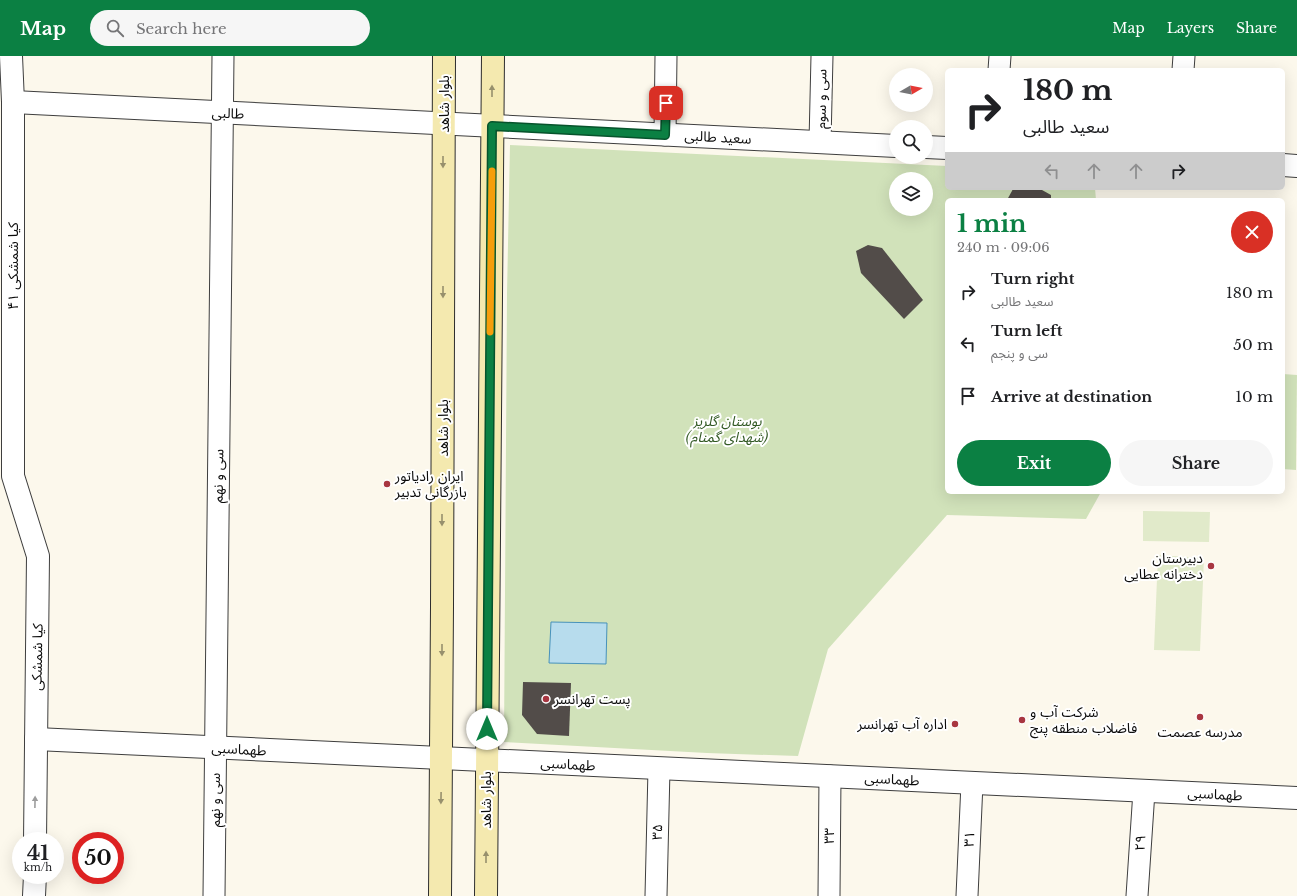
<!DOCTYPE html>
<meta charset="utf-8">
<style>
:root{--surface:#fff;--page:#f6f6f6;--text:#202124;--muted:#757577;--accent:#0b8043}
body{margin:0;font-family:"Libre Baskerville","Noto Sans Arabic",serif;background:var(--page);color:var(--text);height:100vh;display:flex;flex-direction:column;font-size:15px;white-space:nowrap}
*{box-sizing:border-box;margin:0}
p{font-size:13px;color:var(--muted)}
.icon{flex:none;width:22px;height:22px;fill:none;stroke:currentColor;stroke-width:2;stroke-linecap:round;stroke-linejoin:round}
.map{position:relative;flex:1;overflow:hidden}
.drawer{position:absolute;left:945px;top:142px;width:340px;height:296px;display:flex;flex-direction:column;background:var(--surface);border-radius:6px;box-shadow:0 4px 16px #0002}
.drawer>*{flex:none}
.hud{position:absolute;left:945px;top:12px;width:340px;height:122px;border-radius:6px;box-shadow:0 4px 16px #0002;background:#fff;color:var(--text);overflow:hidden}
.needle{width:26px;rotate:80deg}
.tools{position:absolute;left:889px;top:12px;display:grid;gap:8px}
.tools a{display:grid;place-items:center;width:44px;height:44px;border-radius:50%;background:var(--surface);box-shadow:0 4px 16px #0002;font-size:20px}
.speed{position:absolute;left:12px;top:776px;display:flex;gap:8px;font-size:20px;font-weight:700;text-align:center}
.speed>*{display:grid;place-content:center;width:52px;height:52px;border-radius:50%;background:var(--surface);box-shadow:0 4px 16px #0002;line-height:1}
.speed small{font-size:10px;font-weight:400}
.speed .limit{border:6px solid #d22;background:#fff;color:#111}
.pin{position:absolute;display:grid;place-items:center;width:34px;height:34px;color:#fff;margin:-17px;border-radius:8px;box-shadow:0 2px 6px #0006}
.me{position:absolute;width:44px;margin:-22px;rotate:0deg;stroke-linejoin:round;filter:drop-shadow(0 0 3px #0008)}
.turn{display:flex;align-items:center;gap:14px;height:84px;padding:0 12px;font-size:18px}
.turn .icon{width:52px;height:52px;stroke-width:2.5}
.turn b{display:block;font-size:28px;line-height:34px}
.lanes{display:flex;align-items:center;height:38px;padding:0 12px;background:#0003;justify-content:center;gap:20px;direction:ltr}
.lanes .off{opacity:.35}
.round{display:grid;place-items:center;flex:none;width:42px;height:42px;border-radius:21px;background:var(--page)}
.overview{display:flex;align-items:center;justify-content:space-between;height:68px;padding:0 12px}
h1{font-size:24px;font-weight:700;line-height:30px;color:var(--accent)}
.action{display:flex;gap:8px;margin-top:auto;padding:8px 12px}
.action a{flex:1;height:46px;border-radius:24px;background:var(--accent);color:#fff;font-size:16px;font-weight:700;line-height:46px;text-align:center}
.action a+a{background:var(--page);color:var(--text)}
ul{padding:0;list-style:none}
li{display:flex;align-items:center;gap:12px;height:52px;padding:0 12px}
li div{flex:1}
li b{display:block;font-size:15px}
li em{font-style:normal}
header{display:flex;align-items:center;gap:24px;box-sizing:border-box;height:56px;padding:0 20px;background:var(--accent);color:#fff}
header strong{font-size:19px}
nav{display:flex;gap:22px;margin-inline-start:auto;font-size:14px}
.search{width:280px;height:36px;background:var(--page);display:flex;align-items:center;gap:10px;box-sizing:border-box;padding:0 14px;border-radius:22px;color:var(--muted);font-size:15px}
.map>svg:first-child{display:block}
</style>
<header>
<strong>Map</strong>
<div class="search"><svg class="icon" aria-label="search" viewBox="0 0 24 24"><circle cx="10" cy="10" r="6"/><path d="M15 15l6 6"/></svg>Search here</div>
<nav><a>Map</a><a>Layers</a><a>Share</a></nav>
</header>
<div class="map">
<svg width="1297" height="840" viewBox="0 0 1297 840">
<rect width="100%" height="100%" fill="#fcf8ec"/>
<g fill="#d1e2ba" fill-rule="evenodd">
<path d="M510 89 947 110V132H1095L1096 144H947V436H1101L1086 463 947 459 828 593 798 700 707 697 504 686 507 238ZM896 123H926V153H896Z"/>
<polygon points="1283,318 1297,319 1296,414 1283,413"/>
</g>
<g fill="#e1eaca">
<polygon points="1143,455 1210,456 1209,486 1143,485"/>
<polygon points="1158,499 1204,502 1200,595 1154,594"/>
</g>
<polygon fill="#b7dced" stroke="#4792bb" points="551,566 607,567 606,608 549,607"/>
<g fill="#524c49">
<polygon points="1020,132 1037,132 1042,134 1051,139 1051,144 1007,144 1013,133"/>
<polygon points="868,189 882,192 923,244 904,263 861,217 856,195"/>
<polygon points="523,626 571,627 569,680 537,678 522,659"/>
</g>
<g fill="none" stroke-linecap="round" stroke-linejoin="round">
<g stroke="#3e3e3e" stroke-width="23">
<g id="minor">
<polyline points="999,14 1000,0"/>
<polyline points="1183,14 1184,0"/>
<polyline points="665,79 666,0"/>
<polyline points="820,86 822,0"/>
<polyline points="214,840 223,0"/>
<polyline points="656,840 659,713"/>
<polyline points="829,840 830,720"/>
<polyline points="967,840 972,727"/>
<polyline points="1137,840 1144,735"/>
</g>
</g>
<g stroke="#3e3e3e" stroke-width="24">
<g id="tertiary">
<polyline points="11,0 13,46 13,420 38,500 35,785"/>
<polyline points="13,46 896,90"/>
<polyline points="926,91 947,92"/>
<polyline points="1283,109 1297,110"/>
<polyline points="36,683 1297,742"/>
<polyline points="34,840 35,819"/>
</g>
</g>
<g stroke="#2d2d2d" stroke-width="24">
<g id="secondary">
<polyline points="440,840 442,551 444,0"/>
<polyline points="486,840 493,0"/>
</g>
</g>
<use href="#minor" stroke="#fff" stroke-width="21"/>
<use href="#tertiary" stroke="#fff" stroke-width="22"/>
<use href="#secondary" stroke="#f4e9af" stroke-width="22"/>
</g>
<defs><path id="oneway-solid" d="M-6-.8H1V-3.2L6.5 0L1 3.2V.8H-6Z"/></defs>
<g fill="#97906d">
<use href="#oneway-solid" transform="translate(492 35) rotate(-90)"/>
<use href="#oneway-solid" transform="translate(443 106) rotate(90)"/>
<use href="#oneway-solid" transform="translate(443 236) rotate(90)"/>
<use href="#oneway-solid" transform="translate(442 464) rotate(90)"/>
<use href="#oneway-solid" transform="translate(442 594) rotate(90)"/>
<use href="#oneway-solid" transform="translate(441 742) rotate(91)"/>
<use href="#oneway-solid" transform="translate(486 801) rotate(-90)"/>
</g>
<use fill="#9d9d9d" href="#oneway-solid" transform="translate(35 746) rotate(-89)"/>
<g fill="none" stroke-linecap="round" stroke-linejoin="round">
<g stroke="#07532c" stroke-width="10">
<polyline id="route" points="487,673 492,70 665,79 666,47"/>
</g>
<use href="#route" stroke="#0b8043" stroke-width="7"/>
<polyline stroke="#f59e0b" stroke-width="7" points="490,276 492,115"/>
</g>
<g fill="#a83641" stroke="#fff" stroke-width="1.5">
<circle cx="387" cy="428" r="4"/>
<circle cx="1211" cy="510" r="4"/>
<circle cx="546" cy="643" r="4"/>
<circle cx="1200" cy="661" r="4"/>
<circle cx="1022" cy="664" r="4"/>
<circle cx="955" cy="668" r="4"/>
</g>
<g text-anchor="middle" stroke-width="4" stroke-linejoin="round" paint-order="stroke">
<g font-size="14" fill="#0b0b0b" stroke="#fff">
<text transform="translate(821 43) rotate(-89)" y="5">سی و سوم</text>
<text transform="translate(444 48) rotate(-90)" y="5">بلوار شاهد</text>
<text transform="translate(228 57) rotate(3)" y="5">طالبی</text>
<text transform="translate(718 81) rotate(3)" y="5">سعید طالبی</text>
<text transform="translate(13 210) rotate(-90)" y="5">۴۱ کیا شمشکی</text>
<text transform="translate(443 372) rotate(-90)" y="5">بلوار شاهد</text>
<text transform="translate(218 420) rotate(-89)" y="5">سی و نهم</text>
<text transform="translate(37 601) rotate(-89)" y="5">کیا شمشکی</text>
<text transform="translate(239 693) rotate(3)" y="5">طهماسبی</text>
<text transform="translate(568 708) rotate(3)" y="5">طهماسبی</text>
<text transform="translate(892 723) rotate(3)" y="5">طهماسبی</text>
<text transform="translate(1215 738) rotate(3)" y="5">طهماسبی</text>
<text transform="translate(215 744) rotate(-90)" y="5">سی و نهم</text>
<text transform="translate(486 744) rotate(-90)" y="5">بلوار شاهد</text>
<text transform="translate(657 776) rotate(-88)" y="5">۳۵</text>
<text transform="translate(829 780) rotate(-89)" y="5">۳۳</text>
<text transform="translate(969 783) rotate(-87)" y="5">۳۱</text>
<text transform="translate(1140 787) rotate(-87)" y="5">۲۹</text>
</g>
<g font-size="14" font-style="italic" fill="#325924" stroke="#fff">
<text x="727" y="370">بوستان گلریز<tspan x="727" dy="16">(شهدای گمنام)</tspan></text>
</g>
<g font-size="14" fill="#0b0b0b" stroke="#fff" text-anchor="start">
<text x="395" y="425">ایران رادیاتور<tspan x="395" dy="16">بازرگانی تدبیر</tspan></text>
<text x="1203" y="507" text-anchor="end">دبیرستان<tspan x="1203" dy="16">دخترانه عطایی</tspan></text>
<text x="554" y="648">پست تهرانسر</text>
<text x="1030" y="661">شرکت آب و<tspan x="1030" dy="16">فاضلاب منطقه پنج</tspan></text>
<text x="947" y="673" text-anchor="end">اداره آب تهرانسر</text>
<text x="1200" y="681" text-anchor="middle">مدرسه عصمت</text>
</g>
</g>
</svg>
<div class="tools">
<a><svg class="needle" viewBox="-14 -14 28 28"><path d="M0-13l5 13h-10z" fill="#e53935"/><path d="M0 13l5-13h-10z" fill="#757577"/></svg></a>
<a><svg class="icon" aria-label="search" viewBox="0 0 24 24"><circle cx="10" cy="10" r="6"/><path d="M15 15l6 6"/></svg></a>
<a><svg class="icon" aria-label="layers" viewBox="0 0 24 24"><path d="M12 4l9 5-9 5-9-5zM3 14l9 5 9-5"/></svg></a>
</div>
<div class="speed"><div>41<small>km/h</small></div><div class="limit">50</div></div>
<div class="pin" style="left:666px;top:47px;background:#d93025"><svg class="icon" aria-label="arrive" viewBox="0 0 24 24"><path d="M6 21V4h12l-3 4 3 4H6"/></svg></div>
<svg class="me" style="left:487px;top:673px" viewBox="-20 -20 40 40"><circle r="19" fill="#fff"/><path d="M0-13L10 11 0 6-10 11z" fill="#0b8043"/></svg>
<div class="hud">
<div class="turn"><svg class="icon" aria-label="right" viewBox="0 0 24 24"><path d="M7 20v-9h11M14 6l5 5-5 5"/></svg><div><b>180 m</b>سعید طالبی</div></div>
<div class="lanes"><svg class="icon off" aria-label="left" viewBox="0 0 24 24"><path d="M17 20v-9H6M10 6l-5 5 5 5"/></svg><svg class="icon off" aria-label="ahead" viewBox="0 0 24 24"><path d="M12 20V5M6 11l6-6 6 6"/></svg><svg class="icon off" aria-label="ahead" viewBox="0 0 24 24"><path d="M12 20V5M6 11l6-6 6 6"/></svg><svg class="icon" aria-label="right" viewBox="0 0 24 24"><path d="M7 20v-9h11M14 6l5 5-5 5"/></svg></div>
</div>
<section class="drawer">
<div class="overview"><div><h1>1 min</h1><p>240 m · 09:06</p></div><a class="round" style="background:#d93025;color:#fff"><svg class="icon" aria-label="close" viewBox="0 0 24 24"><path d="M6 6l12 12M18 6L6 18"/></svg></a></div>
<ul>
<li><svg class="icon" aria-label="right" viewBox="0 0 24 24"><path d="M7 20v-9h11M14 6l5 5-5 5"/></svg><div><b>Turn right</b><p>سعید طالبی</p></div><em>180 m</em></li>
<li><svg class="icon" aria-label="left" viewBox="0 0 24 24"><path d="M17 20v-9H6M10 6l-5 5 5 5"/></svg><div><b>Turn left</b><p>سی و پنجم</p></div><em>50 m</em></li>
<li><svg class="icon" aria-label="arrive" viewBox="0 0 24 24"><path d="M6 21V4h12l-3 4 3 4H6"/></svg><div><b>Arrive at destination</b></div><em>10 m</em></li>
</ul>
<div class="action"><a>Exit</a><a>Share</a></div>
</section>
</div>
